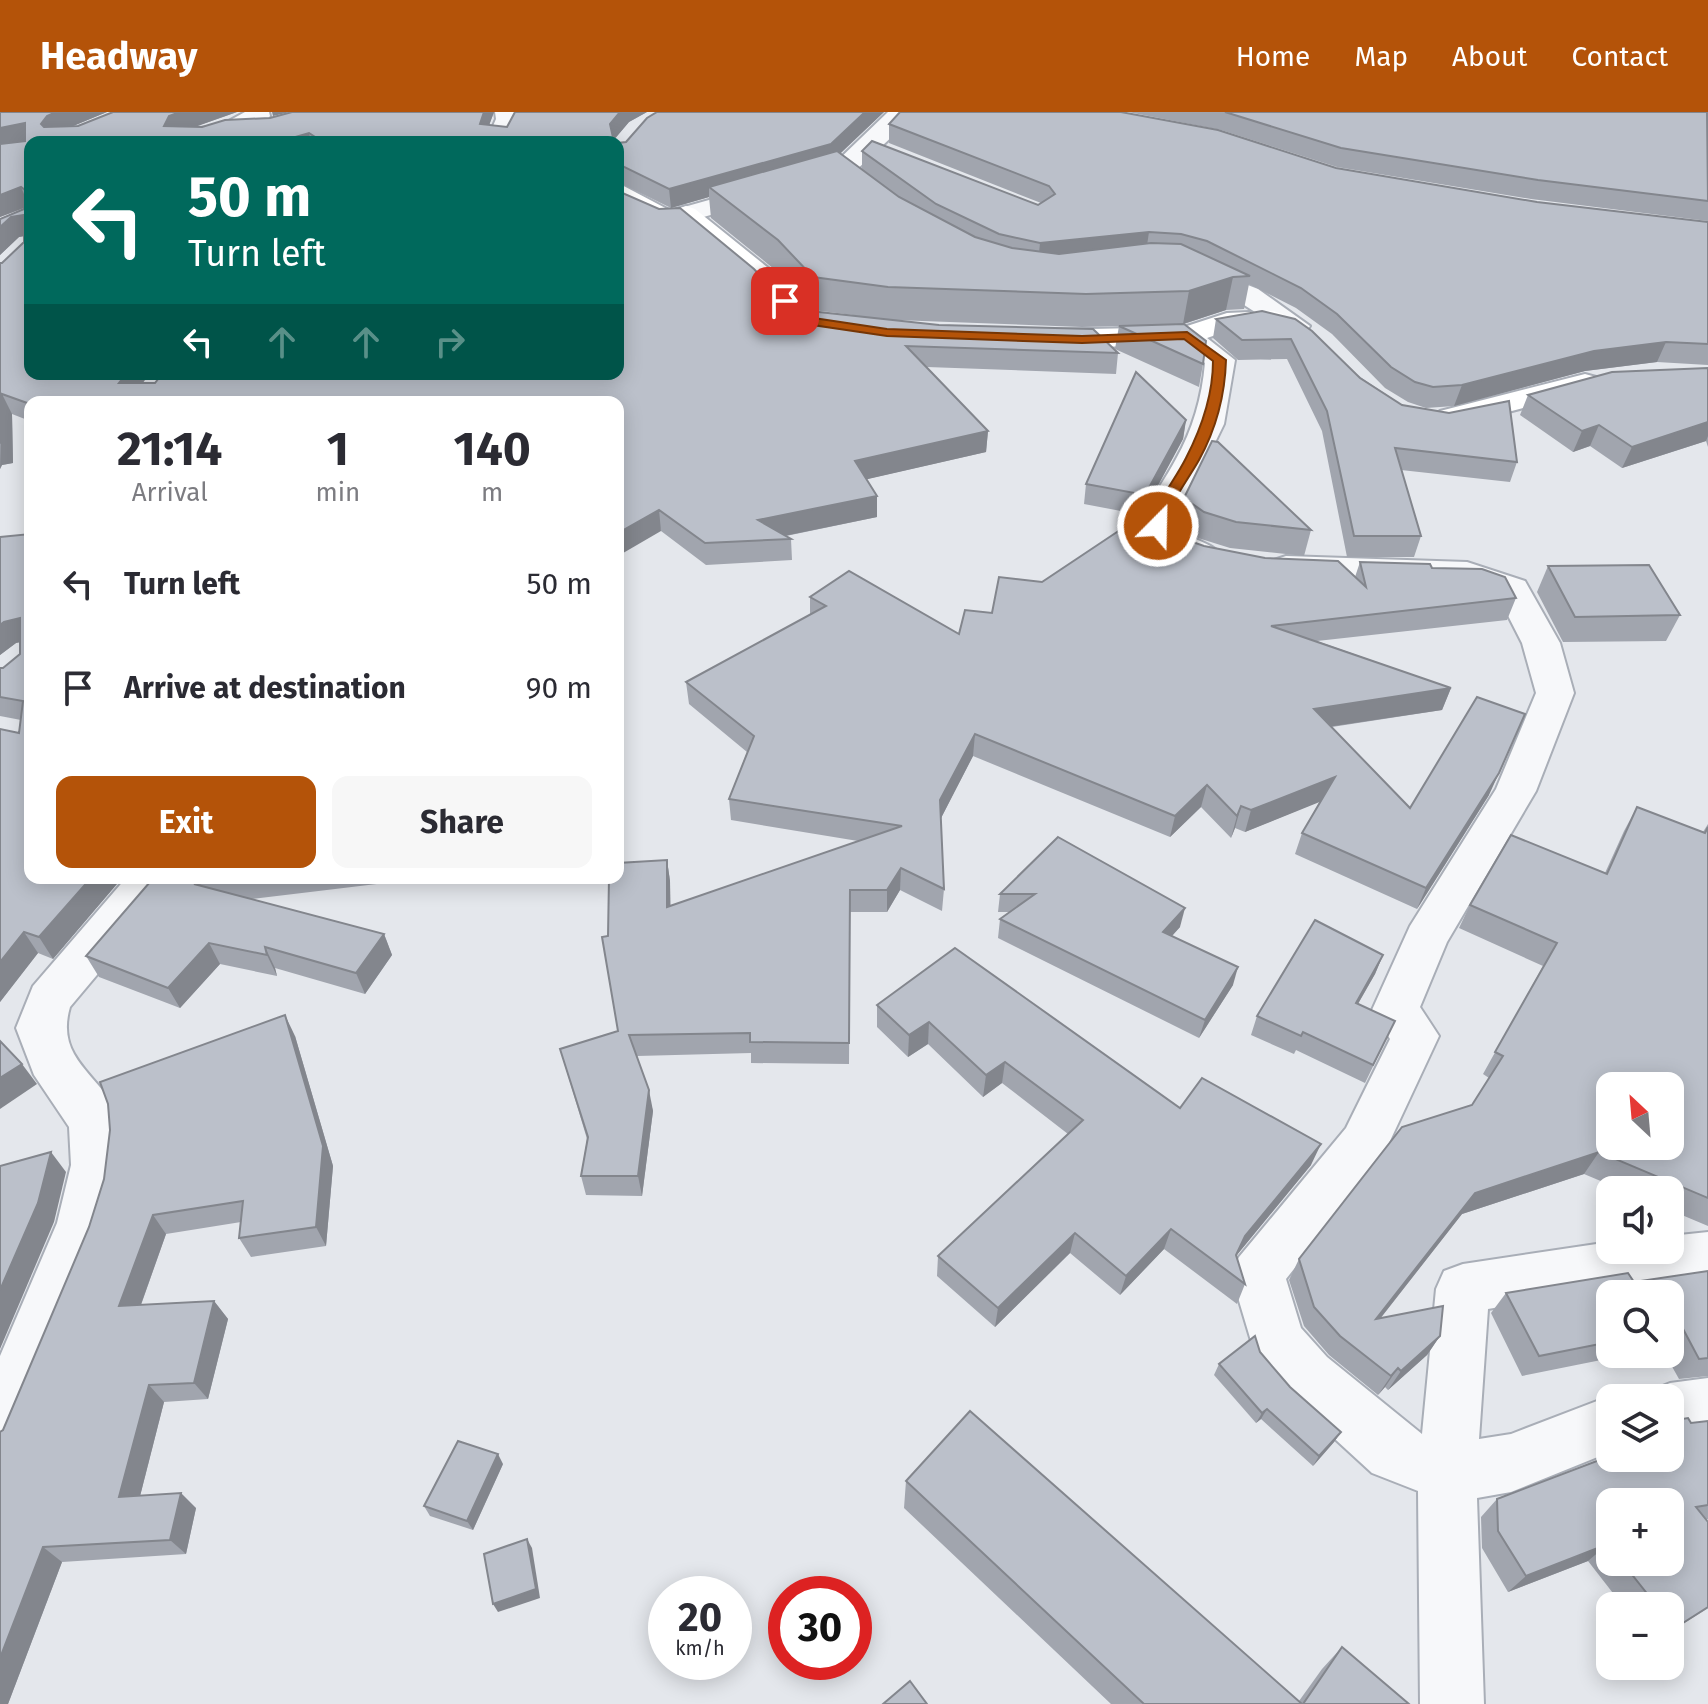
<!DOCTYPE html>
<meta charset="utf-8">
<style>
:root{--surface:#fff;--page:#f7f7f7;--text:#2b2b33;--muted:#7c7c81;--accent:#b45309}
body{margin:0;font-family:"Fira Sans",sans-serif;background:var(--page);color:var(--text);height:100vh;display:flex;flex-direction:column;font-size:30px;white-space:nowrap}
*{box-sizing:border-box;margin:0}
p{font-size:26px;color:var(--muted)}
.icon{flex:none;width:44px;height:44px;fill:none;stroke:currentColor;stroke-width:2;stroke-linecap:round;stroke-linejoin:round}
.map{position:relative;flex:1;overflow:hidden}
.side{position:absolute;left:24px;top:284px;width:600px;height:488px;display:flex;flex-direction:column;background:var(--surface);border-radius:16px;box-shadow:0 4px 20px #0003}
.side>*{flex:none}
.guide{position:absolute;left:24px;top:24px;width:600px;height:244px;border-radius:16px;box-shadow:0 4px 20px #0003;background:#00695c;color:#fff;overflow:hidden}
.needle{width:52px;rotate:334deg}
.controls{position:absolute;left:1596px;top:960px;display:grid;gap:16px}
.controls a{display:grid;place-items:center;width:88px;height:88px;border-radius:16px;background:var(--surface);box-shadow:0 4px 20px #0003;font-size:40px}
.speed{position:absolute;left:648px;top:1464px;display:flex;gap:16px;font-size:40px;font-weight:700;text-align:center}
.speed>*{display:grid;place-content:center;width:104px;height:104px;border-radius:50%;background:var(--surface);box-shadow:0 4px 20px #0003;line-height:1}
.speed small{font-size:20px;font-weight:400}
.speed .limit{border:12px solid #d22;background:#fff;color:#111}
.pin{position:absolute;display:grid;place-items:center;width:68px;height:68px;color:#fff;margin:-34px;border-radius:16px;box-shadow:0 4px 12px #0006}
.me{position:absolute;width:88px;margin:-44px;rotate:23deg;stroke-linejoin:round;filter:drop-shadow(0 0 6px #0008)}
.turn{display:flex;align-items:center;gap:28px;height:168px;padding:0 32px;font-size:36px}
.turn .icon{width:104px;height:104px;stroke-width:2.5}
.turn b{display:block;font-size:56px;line-height:68px}
.lanes{display:flex;align-items:center;height:76px;padding:0 32px;background:#0003;justify-content:center;gap:40px;direction:ltr}
.lanes .off{opacity:.35}
.eta{display:flex;justify-content:space-evenly;align-items:center;height:136px;text-align:center}
.eta b{font-size:48px;font-weight:700;line-height:56px}
.primary-button{display:flex;gap:16px;margin-top:auto;padding:16px 32px}
.primary-button a{flex:1;height:92px;border-radius:16px;background:var(--accent);color:#fff;font-size:32px;font-weight:700;line-height:92px;text-align:center}
.primary-button a+a{background:var(--page);color:var(--text)}
ul{padding:0;list-style:none}
li{display:flex;align-items:center;gap:24px;height:104px;padding:0 32px}
li div{flex:1}
li b{display:block;font-size:30px}
li em{font-style:normal}
header{display:flex;align-items:center;gap:48px;box-sizing:border-box;height:112px;padding:0 40px;background:var(--accent);color:#fff}
header strong{font-size:38px}
nav{display:flex;gap:44px;margin-inline-start:auto;font-size:28px}
.map>svg:first-child{display:block}
</style>
<header>
<strong>Headway</strong>
<nav><a>Home</a><a>Map</a><a>About</a><a>Contact</a></nav>
</header>
<div class="map">
<svg width="1708" height="1592" viewBox="0 0 1708 1592">
<rect width="100%" height="100%" fill="#e4e7ec"/>
<g fill="none" stroke-linecap="round" stroke-linejoin="round">
<g stroke="#a9aeb7" stroke-width="4">
<g id="street">
<polygon points="245,0 269,0 270,4 266,9 228,23 216,16"/>
<polygon points="495,0 519,0 520,7 510,30 486,30 496,7"/>
<polygon points="888,0 912,0 898,19 851,63 686,110 673,102 677,97 833,53"/>
<polygon points="1192,151 1258,177 1310,214 1306,220 1286,220 1238,189 1182,165 1178,159 1182,153"/>
<path d="M1187 215 1197 218 1235 248 1224 312 1175 413C1189 429 1212 429 1223 445L1218 452C1187 460 1158 439 1141 414 1148 389 1164 370 1176 347 1193 317 1202 285 1205 251L1172 224 1177 218Z"/>
<polygon points="1286,444 1467,450 1525,469 1560,531 1574,581 1536,679 1447,830 1420,895 1439,924 1382,1046 1286,1167 1301,1216 1327,1245 1422,1322 1436,1177 1444,1159 1463,1152 1610,1130 1610,1138 1670,1138 1670,1124 1708,1120 1708,1168 1565,1184 1488,1197 1479,1327 1511,1322 1610,1284 1616,1286 1610,1286 1610,1340 1511,1380 1477,1386 1484,1592 1420,1592 1418,1379 1372,1361 1287,1283 1257,1249 1231,1162 1239,1145 1346,1016 1390,927 1372,898 1410,814 1496,677 1536,581 1522,531 1498,484 1463,472 1274,462 1268,455 1274,448"/>
<path d="M126 766H170L159 789 70 895C53 953 111 965 119 1013 130 1079 97 1142 73 1201 56 1245 39 1289 20 1332L0 1340V1244L57 1111 71 1053 69 1015 34 963 16 916 33 874Z"/>
<polygon points="1708,1266 1708,1322 1670,1327 1670,1286 1647,1286 1650,1279 1670,1271"/>
</g>
</g>
<g stroke="#a9aeb7" stroke-width="4">
<g id="secondary">
<polygon points="618,71 671,99 686,94 695,97 777,163 812,201 858,209 862,215 858,221 848,224 793,214 757,175 683,112 662,114 618,94"/>
<polygon points="1273,199 1283,202 1287,208 1283,214 1230,218 1187,233 1044,236 1034,233 1029,227 1034,221 1044,218 1184,215 1227,201"/>
<polygon points="1585,262 1596,265 1600,271 1596,277 1451,315 1440,313 1435,306 1440,299"/>
</g>
</g>
<use href="#street" fill="#f7f8fa" fill-rule="evenodd"/>
<use href="#secondary" fill="#fff" fill-rule="evenodd"/>
</g>
<g fill="#a1a5ae" fill-rule="evenodd">
<polygon points="0,0 107,0 73,14 237,0 197,14 494,0 489,13 507,15 515,0 647,0 629,10 613,29 614,30 30,30 30,262 149,262 143,271 405,267 791,197 861,204 813,198 779,161 711,106 709,85 671,96 618,70 618,31 626,30 657,0 884,0 840,42 862,57 862,39 1038,93 1041,91 889,31 889,12 1336,56 1537,90 1708,110 1708,253 1657,250 1585,259 1454,294 1426,296 1408,290 1385,276 1332,222 1296,196 1249,172 1244,197 1226,198 1184,212 1203,252 1199,275 1115,237 1119,214 1163,213 1082,215 895,208 1118,241 1116,262 927,255 988,319 986,340 867,367 877,405 786,424 791,427 792,448 706,453 661,419 618,290 30,290 30,309 12,302 13,351 2,353 0,357 0,151 2,151 24,130 24,124 19,125 0,143 0,107 24,97 24,96 0,105"/>
<polygon points="1128,0 1708,0 1708,109 1531,87 1337,55 1221,18"/>
<polygon points="1262,199 1402,293 1517,350 1510,370 1401,358 1421,424 1414,445 1347,445 1322,319 1287,247 1238,248 1213,226 1216,207"/>
<polygon points="1708,256 1708,335 1706,329 1622,356 1590,334 1573,340 1520,303 1528,283"/>
<polygon points="1186,308 1183,327 1142,403 1084,392 1086,372"/>
<polygon points="1184,386 1311,418 1304,444 1230,436 1198,426 1179,412"/>
<polygon points="1164,420 1204,434 1355,465 1360,450 1432,456 1516,486 1507,508 1317,529 1451,576 1442,598 1332,615 1410,696 1489,683 1417,797 1295,742 1302,721 1320,689 1245,720 1235,716 1231,726 1201,695 1170,725 973,644 941,706 944,777 942,799 900,778 887,800 850,800 849,952 751,951 751,941 637,944 653,999 642,1084 586,1083 581,1064 587,1027 560,937 618,919 608,824 667,748 670,769 670,794 858,729 731,708 729,687 747,640 689,592 686,570 810,503 810,485 959,522 1042,470"/>
<polygon points="30,422 30,766 122,766 53,847 38,841 0,890 0,617 19,621 21,608 0,604 0,556 3,556 20,542 20,530 16,531 0,543 0,425"/>
<polygon points="1548,454 1680,503 1666,529 1563,530 1537,480"/>
<polygon points="1637,695 1703,720 1708,712 1708,1114 1670,1098 1670,1078 1622,1078 1584,1062 1462,1102 1380,1207 1440,1224 1427,1243 1388,1278 1385,1275 1378,1283 1329,1243 1304,1214 1289,1168 1299,1147 1472,993 1489,966 1483,962 1543,854 1459,816 1470,793 1605,761 1624,719"/>
<polygon points="1058,725 1180,815 1172,824 1233,873 1199,926 998,826 1000,807 1010,800 998,800 1000,782"/>
<polygon points="151,766 385,766 385,771 252,787 384,822 392,843 365,882 275,856 277,864 220,852 180,896 99,865 86,844 150,770"/>
<polygon points="955,836 1180,996 1311,1053 1236,1144 1245,1172 1237,1192 1164,1137 1120,1183 1070,1141 995,1215 937,1164 938,1144 1068,1022 1002,971 983,985 928,932 908,945 877,915 877,893"/>
<polygon points="1383,843 1375,862 1358,892 1395,909 1365,971 1296,938 1294,942 1251,923 1257,904"/>
<polygon points="295,924 333,1054 326,1134 251,1145 239,1126 241,1110 166,1122 141,1193 214,1189 228,1207 208,1287 164,1290 140,1384 196,1396 186,1442 62,1450 8,1592 3,1318 89,1115"/>
<polygon points="1708,1159 1708,1264 1679,1267 1665,1242 1670,1242 1670,1182 1610,1182 1610,1242 1631,1242 1522,1264 1491,1201 1506,1181 1634,1170"/>
<polygon points="1260,1240 1290,1275 1341,1320 1334,1330 1313,1354 1261,1307 1256,1311 1214,1263 1219,1252"/>
<path d="M1670 1309 1691 1311 1708 1309V1407L1706 1408 1708 1410V1496L1670 1520V1494H1623L1588 1449 1508 1480 1482 1436 1481 1405 1497 1387 1670 1346ZM1610 1390 1670 1450H1610Z"/>
<polygon points="503,1352 473,1418 430,1404 424,1394"/>
<polygon points="906,1369 1299,1589 1322,1557 1342,1535 1409,1592 1111,1592 904,1396"/>
</g>
<g fill="#83868d">
<polygon points="56,0 107,0 54,22 41,12 47,4"/>
<polygon points="180,0 237,0 175,22 164,14 169,4"/>
<polygon points="272,0 290,0 273,4"/>
<polygon points="484,0 494,0 483,30 480,12"/>
<polygon points="620,0 647,0 629,10 612,30 610,12"/>
<polygon points="865,0 884,0 831,50 709,75 709,85 671,96 669,77"/>
<polygon points="25,11 32,30 0,35 0,16"/>
<polygon points="309,21 311,30 278,30"/>
<polygon points="21,75 29,94 0,105 0,83"/>
<polygon points="24,103 30,123 19,125 0,143 0,115 11,105"/>
<polygon points="1149,120 1146,140 1038,151 1040,131"/>
<polygon points="1233,165 1226,198 1183,212 1189,179"/>
<polygon points="1666,230 1657,250 1585,259 1454,294 1462,273 1594,239"/>
<polygon points="126,262 149,262 129,290 119,271"/>
<polygon points="2,282 12,302 13,351 2,353 0,357"/>
<polygon points="1186,308 1183,327 1142,403 1145,383"/>
<polygon points="1708,310 1708,324 1706,329 1622,356 1632,335"/>
<polygon points="1599,313 1590,334 1573,340 1582,319"/>
<polygon points="988,319 986,340 855,370 855,349"/>
<polygon points="877,384 877,405 759,429 758,408"/>
<polygon points="659,398 661,419 618,444 618,421"/>
<polygon points="20,506 30,528 16,531 0,543 0,513 4,510"/>
<polygon points="1451,576 1442,598 1307,618 1314,597"/>
<polygon points="975,622 973,644 939,710 940,688"/>
<polygon points="1499,661 1489,683 1417,797 1426,776"/>
<polygon points="1335,665 1327,687 1245,720 1251,698"/>
<polygon points="1207,673 1201,695 1170,725 1175,704"/>
<polygon points="1241,694 1235,716 1231,726 1237,704"/>
<polygon points="667,748 670,769 671,816 667,795"/>
<polygon points="901,756 900,778 887,800 887,778"/>
<polygon points="91,766 122,766 53,847 39,825"/>
<polygon points="1185,796 1180,815 1159,838 1163,820"/>
<polygon points="24,820 38,841 0,890 0,850"/>
<polygon points="384,822 392,843 365,882 356,861"/>
<polygon points="209,831 220,852 180,896 168,876"/>
<polygon points="265,835 275,856 277,864 267,843"/>
<polygon points="1383,843 1375,862 1348,909 1356,891"/>
<polygon points="1238,855 1233,873 1199,926 1205,908"/>
<polygon points="285,903 295,924 333,1054 326,1134 316,1115"/>
<polygon points="929,910 928,932 908,945 909,923"/>
<polygon points="1005,950 1002,971 983,985 986,963"/>
<polygon points="22,952 37,972 0,997 0,966"/>
<polygon points="649,978 653,999 642,1084 638,1064"/>
<polygon points="1321,1032 1311,1053 1236,1144 1228,1163 1245,1124"/>
<polygon points="51,1040 66,1060 54,1110 0,1237 0,1178"/>
<polygon points="1599,1040 1584,1062 1462,1102 1364,1227 1376,1207 1475,1081"/>
<polygon points="153,1103 166,1122 134,1212 119,1194"/>
<polygon points="1171,1117 1164,1137 1120,1183 1126,1164"/>
<polygon points="1075,1121 1070,1141 995,1215 998,1196"/>
<polygon points="214,1189 228,1207 208,1287 194,1271"/>
<polygon points="1440,1224 1427,1243 1388,1278 1401,1259"/>
<polygon points="1398,1256 1385,1275 1378,1283 1391,1264"/>
<polygon points="149,1273 164,1290 136,1400 119,1385"/>
<polygon points="1267,1297 1261,1307 1256,1311 1262,1301"/>
<polygon points="1341,1320 1334,1330 1313,1354 1319,1344"/>
<polygon points="498,1342 503,1352 473,1418 467,1409"/>
<polygon points="181,1381 196,1396 186,1442 170,1428"/>
<polygon points="527,1427 532,1436 540,1486 498,1500 493,1492"/>
<polygon points="1608,1432 1588,1449 1508,1480 1526,1464"/>
<polygon points="43,1435 62,1450 8,1592 0,1592 0,1546"/>
</g>
<g fill="#bbc0ca" stroke="#83868d" stroke-width="2" fill-rule="evenodd">
<polygon points="0,0 56,0 47,4 41,12 44,15 78,14 113,0 180,0 169,4 164,14 202,15 225,8 270,6 292,0 484,0 480,12 507,15 515,0 620,0 610,12 614,30 323,30 309,21 278,30 30,30 30,262 126,262 119,271 155,271 162,262 380,262 381,267 405,267 409,262 618,262 618,79 659,97 680,96 754,157 791,197 939,213 1093,217 1118,241 906,234 988,319 855,349 877,384 758,408 791,427 705,431 659,398 618,421 618,290 30,290 30,292 2,282 2,330 0,331 0,151 2,151 24,130 24,103 11,105 0,115 0,107 24,97 25,78 21,75 0,83 0,32 25,29 25,11 0,16"/>
<polygon points="657,0 865,0 831,32 669,77 618,52 618,31 626,30 647,6"/>
<polygon points="900,0 1121,0 1218,18 1336,56 1537,90 1708,110 1708,232 1666,230 1594,239 1462,273 1433,275 1415,270 1391,255 1337,202 1301,176 1207,129 1181,122 1149,120 1040,131 999,122 936,92 862,39 872,29 1038,93 1055,82 1049,74 889,12"/>
<polygon points="1225,0 1707,0 1708,89 1538,68 1341,36"/>
<polygon points="837,39 899,85 975,125 1012,136 1059,142 1151,131 1181,132 1250,164 1233,165 1189,179 1086,182 888,175 813,165 778,128 709,75"/>
<polygon points="1262,199 1295,207 1312,219 1360,266 1402,293 1449,301 1509,289 1517,350 1395,336 1421,424 1354,424 1327,299 1291,227 1242,228 1216,207"/>
<polygon points="1184,212 1206,229 1203,252 1119,214"/>
<polygon points="1708,256 1708,310 1632,335 1599,313 1582,319 1528,283 1612,260"/>
<polygon points="1136,260 1186,308 1145,383 1086,372"/>
<polygon points="1212,329 1218,330 1311,418 1236,410 1204,400 1184,386"/>
<polygon points="1147,400 1164,420 1204,434 1265,446 1338,449 1366,475 1360,450 1430,452 1432,456 1482,457 1505,465 1516,486 1271,514 1451,576 1314,597 1410,696 1477,585 1525,602 1499,661 1426,776 1302,721 1335,665 1251,698 1241,694 1237,704 1207,673 1175,704 975,622 940,688 944,777 901,756 887,778 850,778 849,931 750,930 750,921 629,923 649,978 638,1064 581,1064 588,1025 560,937 618,919 602,825 608,824 609,766 618,766 618,751 667,748 667,795 902,714 729,687 754,624 686,570 826,494 810,485 849,459 959,522 965,498 992,501 999,465 1042,470"/>
<polygon points="30,422 30,766 91,766 39,825 24,820 0,850 0,617 19,621 23,589 0,585 0,556 3,556 20,542 20,506 4,510 0,513 0,425"/>
<polygon points="1649,453 1680,503 1575,505 1548,454"/>
<path d="M1637 695 1705 721 1708 715V1086L1599 1040 1475 1081 1376 1207 1443 1194 1440 1224 1401 1259 1398 1256 1391 1264 1340 1224 1314 1195 1299 1147 1402 1015 1472 993 1503 944 1495 940 1557 831 1470 793 1511 723 1607 762ZM1610 974H1670V1034H1610Z"/>
<polygon points="1058,725 1185,796 1163,820 1238,855 1205,908 1000,807 1035,782 1000,782"/>
<polygon points="151,766 242,766 194,772 384,822 356,861 265,835 267,843 209,831 168,876 86,844 150,770"/>
<polygon points="1315,808 1383,843 1356,891 1395,909 1373,953 1303,920 1301,924 1257,904"/>
<polygon points="955,836 1180,996 1202,966 1321,1032 1245,1124 1236,1143 1245,1172 1171,1117 1126,1164 1075,1121 998,1196 938,1144 1083,1008 1005,950 986,963 929,910 909,923 877,893"/>
<polygon points="285,903 323,1034 316,1115 239,1126 243,1089 153,1103 119,1194 214,1189 194,1271 149,1273 119,1385 181,1381 170,1428 43,1435 0,1546 0,1320 3,1318 89,1115 104,1067 110,1018 108,992 100,970"/>
<polygon points="0,929 22,952 0,966"/>
<polygon points="51,1040 38,1091 0,1178 0,1054"/>
<polygon points="1708,1159 1708,1246 1699,1247 1682,1215 1670,1218 1670,1182 1610,1182 1610,1230 1539,1244 1506,1181 1628,1161 1634,1170"/>
<polygon points="1255,1224 1260,1240 1290,1275 1341,1320 1319,1344 1267,1297 1262,1301 1219,1252"/>
<polygon points="970,1299 1302,1592 1144,1592 906,1369"/>
<polygon points="1688,1306 1691,1311 1708,1309 1708,1393 1696,1395 1708,1410 1708,1495 1675,1516 1670,1510 1670,1494 1657,1494 1622,1450 1670,1450 1670,1390 1610,1390 1610,1435 1608,1432 1526,1464 1498,1419 1497,1387 1610,1344 1610,1346 1670,1346 1670,1322 1675,1320 1670,1309"/>
<polygon points="458,1329 498,1342 467,1409 424,1394"/>
<polygon points="527,1427 536,1477 493,1492 484,1442"/>
<polygon points="1342,1535 1409,1592 1303,1592"/>
<polygon points="910,1569 927,1592 883,1592"/>
</g>
<path fill="#b45309" stroke="#753606" stroke-width="2" d="M781 186H789L807 205 887 217 1082 224 1187 220 1226 248C1225 283 1216 317 1199 348 1186 371 1171 388 1165 414L1158 418 1151 414C1157 388 1174 370 1186 346 1202 315 1213 284 1213 249L1184 227 1082 231 887 224 799 211 781 191Z"/>
</svg>
<div class="controls">
<a><svg class="needle" viewBox="-14 -14 28 28"><path d="M0-13l5 13h-10z" fill="#e53935"/><path d="M0 13l5-13h-10z" fill="#7c7c81"/></svg></a>
<a><svg class="icon" aria-label="sound" viewBox="0 0 24 24"><path d="M4 9h4l5-4v14l-5-4H4zM17 9q2 3 0 6"/></svg></a>
<a><svg class="icon" aria-label="search" viewBox="0 0 24 24"><circle cx="10" cy="10" r="6"/><path d="M15 15l6 6"/></svg></a>
<a><svg class="icon" aria-label="layers" viewBox="0 0 24 24"><path d="M12 4l9 5-9 5-9-5zM3 14l9 5 9-5"/></svg></a>
<a>+</a>
<a>−</a>
</div>
<div class="speed"><div>20<small>km/h</small></div><div class="limit">30</div></div>
<div class="pin" style="left:785px;top:189px;background:#d93025"><svg class="icon" aria-label="arrive" viewBox="0 0 24 24"><path d="M6 21V4h12l-3 4 3 4H6"/></svg></div>
<svg class="me" style="left:1158px;top:414px" viewBox="-20 -20 40 40"><circle r="17" fill="#b45309" stroke="#fff" stroke-width="3"/><path d="M0-11L8 9 0 5-8 9z" fill="#fff"/></svg>
<div class="guide">
<div class="turn"><svg class="icon" aria-label="left" viewBox="0 0 24 24"><path d="M17 20v-9H6M10 6l-5 5 5 5"/></svg><div><b>50 m</b>Turn left</div></div>
<div class="lanes"><svg class="icon" aria-label="left" viewBox="0 0 24 24"><path d="M17 20v-9H6M10 6l-5 5 5 5"/></svg><svg class="icon off" aria-label="ahead" viewBox="0 0 24 24"><path d="M12 20V5M6 11l6-6 6 6"/></svg><svg class="icon off" aria-label="ahead" viewBox="0 0 24 24"><path d="M12 20V5M6 11l6-6 6 6"/></svg><svg class="icon off" aria-label="right" viewBox="0 0 24 24"><path d="M7 20v-9h11M14 6l5 5-5 5"/></svg></div>
</div>
<section class="side">
<div class="eta">
<div><b>21:14</b><p>Arrival</p></div>
<div><b>1</b><p>min</p></div>
<div><b>140</b><p>m</p></div>
</div>
<ul>
<li><svg class="icon" aria-label="left" viewBox="0 0 24 24"><path d="M17 20v-9H6M10 6l-5 5 5 5"/></svg><div><b>Turn left</b></div><em>50 m</em></li>
<li><svg class="icon" aria-label="arrive" viewBox="0 0 24 24"><path d="M6 21V4h12l-3 4 3 4H6"/></svg><div><b>Arrive at destination</b></div><em>90 m</em></li>
</ul>
<div class="primary-button"><a>Exit</a><a>Share</a></div>
</section>
</div>
